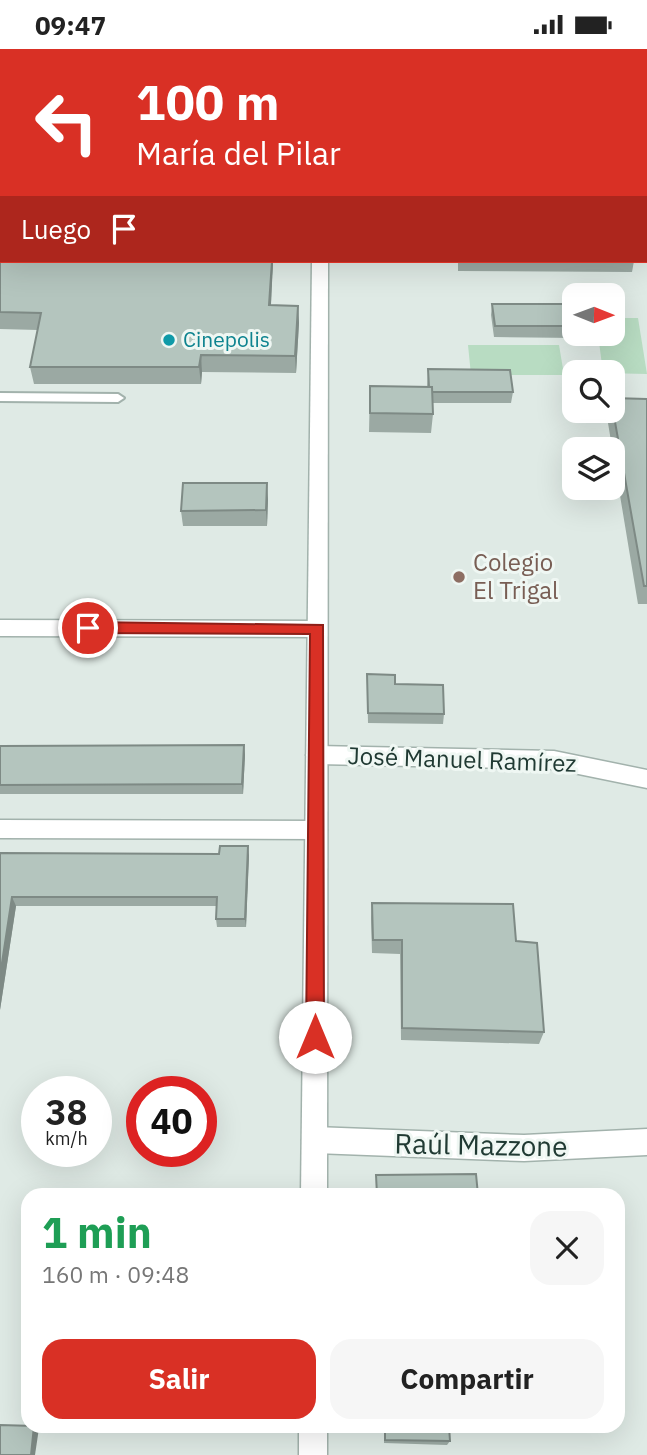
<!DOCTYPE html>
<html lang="es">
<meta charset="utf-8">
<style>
:root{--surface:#fff;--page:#f6f6f6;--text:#222;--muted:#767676;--accent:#d93025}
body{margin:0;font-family:"IBM Plex Sans",sans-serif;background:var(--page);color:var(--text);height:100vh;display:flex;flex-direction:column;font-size:26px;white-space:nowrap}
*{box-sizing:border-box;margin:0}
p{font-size:23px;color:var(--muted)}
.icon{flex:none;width:38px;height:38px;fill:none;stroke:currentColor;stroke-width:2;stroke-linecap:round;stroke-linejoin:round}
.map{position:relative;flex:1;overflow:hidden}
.details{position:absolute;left:21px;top:1139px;width:604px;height:245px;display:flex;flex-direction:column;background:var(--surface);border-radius:21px;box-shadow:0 7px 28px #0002}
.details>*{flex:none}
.guide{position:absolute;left:0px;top:0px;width:648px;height:214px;box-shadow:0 7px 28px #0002;background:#d93025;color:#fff;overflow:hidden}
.needle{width:46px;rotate:91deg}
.controls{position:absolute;left:562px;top:234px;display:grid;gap:14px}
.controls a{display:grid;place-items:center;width:63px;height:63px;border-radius:14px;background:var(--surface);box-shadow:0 7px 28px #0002;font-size:35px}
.speed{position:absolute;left:21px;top:1027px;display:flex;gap:14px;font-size:35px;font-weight:700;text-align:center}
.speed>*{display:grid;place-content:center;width:91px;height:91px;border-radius:50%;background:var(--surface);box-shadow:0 7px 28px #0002;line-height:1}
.speed small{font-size:18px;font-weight:400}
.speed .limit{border:10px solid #d22;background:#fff;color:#111}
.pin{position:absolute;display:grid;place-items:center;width:60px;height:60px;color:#fff;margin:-30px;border:4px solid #fff;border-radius:50%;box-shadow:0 2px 7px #0007}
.me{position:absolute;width:77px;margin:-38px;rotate:0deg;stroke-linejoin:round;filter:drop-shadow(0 0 5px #0008)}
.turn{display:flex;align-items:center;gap:24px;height:147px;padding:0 21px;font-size:32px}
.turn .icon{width:91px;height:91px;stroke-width:2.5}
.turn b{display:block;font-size:49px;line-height:60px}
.then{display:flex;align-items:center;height:66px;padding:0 21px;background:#0003;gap:14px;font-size:26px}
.round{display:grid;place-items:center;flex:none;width:74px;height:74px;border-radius:21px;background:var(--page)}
.headline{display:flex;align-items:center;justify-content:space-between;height:119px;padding:0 21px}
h1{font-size:42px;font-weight:700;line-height:52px;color:#1e9e55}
.cta{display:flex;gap:14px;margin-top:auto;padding:14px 21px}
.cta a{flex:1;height:80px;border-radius:21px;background:var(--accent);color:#fff;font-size:28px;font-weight:700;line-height:80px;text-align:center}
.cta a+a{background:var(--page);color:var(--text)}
.status{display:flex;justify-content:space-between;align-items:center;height:49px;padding:0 35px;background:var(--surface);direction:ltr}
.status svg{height:19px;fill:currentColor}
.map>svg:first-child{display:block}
</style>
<div class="status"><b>09:47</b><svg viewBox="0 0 49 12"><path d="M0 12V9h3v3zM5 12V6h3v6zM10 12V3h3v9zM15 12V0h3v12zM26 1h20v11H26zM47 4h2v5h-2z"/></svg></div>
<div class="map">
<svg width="647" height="1406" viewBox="0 0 647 1406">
<rect width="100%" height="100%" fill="#dfeae5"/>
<g fill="#b8dcc2">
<polygon points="613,269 638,269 647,325 603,324 598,285 612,285"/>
<polygon points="468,296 559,296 564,326 471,326"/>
</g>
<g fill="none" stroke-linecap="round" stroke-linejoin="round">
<g stroke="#a2b2ac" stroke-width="4">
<polygon id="service" points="0,344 118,345 124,349 118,353 0,352"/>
</g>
<g stroke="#a2b2ac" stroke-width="3">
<g id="minor">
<rect x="295" y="0" width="14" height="2"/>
<rect x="472" y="0" width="14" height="2"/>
<rect x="0" y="5" width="2" height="8"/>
<polygon points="0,571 317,572 324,575 327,580 324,585 317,588 0,587"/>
<polygon points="317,697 554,702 647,721 647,739 554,720 317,715 310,712 306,706 310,700"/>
<polygon points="0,771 316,772 324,774 327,781 324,788 316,790 0,789"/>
<polygon points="315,1078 524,1086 647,1080 647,1106 524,1112 315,1104 306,1100 302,1091 306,1082"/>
</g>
</g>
<g stroke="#a2b2ac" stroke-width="3">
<g id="tertiary">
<rect x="22" y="0" width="14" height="2"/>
<polygon points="0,106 2,106 0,121"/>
<polygon points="312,212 328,212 327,1146 301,1146"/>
<rect x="299" y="1377" width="28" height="29"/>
</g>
</g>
<g stroke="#bcc4c2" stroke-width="3">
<g id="primary">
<rect x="0" y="99" width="2" height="8"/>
<rect x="646" y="102" width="1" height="8"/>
<rect x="0" y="123" width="2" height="8"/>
<rect x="646" y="125" width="1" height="8"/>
</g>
</g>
<use href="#service" fill="#fff" fill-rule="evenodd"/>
<use href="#minor" fill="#fff" fill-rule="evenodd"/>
<use href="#tertiary" fill="#fff" fill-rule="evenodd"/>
<use href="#primary" fill="#63a091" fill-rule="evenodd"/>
</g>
<g fill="#9ba9a3">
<rect x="646" y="38" width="1" height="38"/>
<polygon points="0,158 2,158 2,212 273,212 271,256 298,257 299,274 296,324 202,323 201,335 34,335 30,318 38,281 0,280"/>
<polygon points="458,212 634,212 632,223 458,222"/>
<polygon points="492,255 574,255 574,285 577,285 577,289 494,288 491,266"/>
<polygon points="428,320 513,343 511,354 433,354 433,365 431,384 369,383 370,337 427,338"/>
<polygon points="612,349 647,350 647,555 638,555 607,368 608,362 612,362"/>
<polygon points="268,450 267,477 183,477 181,462"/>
<polygon points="367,625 395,635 444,665 443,675 368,674"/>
<polygon points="244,696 245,706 243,745 0,745 0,697"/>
<polygon points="0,804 249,806 246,878 217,878 216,870 216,857 16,857 0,961"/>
<polygon points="372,854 516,892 544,983 539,995 401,991 400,905 372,904 371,869"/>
<polygon points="384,1377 519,1377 517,1379 449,1378 450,1392 447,1396 384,1394"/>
</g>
<g fill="#7e8a85">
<polygon points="272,212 273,212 270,274 269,256"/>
<polygon points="298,257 299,274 296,324 295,307"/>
<polygon points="201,306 202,323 201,335 199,318"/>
<polygon points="267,434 268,450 267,477 266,461"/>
<polygon points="244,696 245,706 243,745 242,735"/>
<polygon points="248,797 249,806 246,878 245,870"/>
<polygon points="12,848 16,857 0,961 0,927"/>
<polygon points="34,1377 39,1379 35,1406 31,1406"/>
</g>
<g fill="#b4c5be" stroke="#7e8a85" stroke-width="2">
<polygon points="69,0 95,0 95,2 68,2"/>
<rect x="646" y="38" width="1" height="24"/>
<polygon points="0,158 2,158 2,191 0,190"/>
<polygon points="2,208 2,212 272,212 269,256 298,257 295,307 201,306 199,318 30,318 41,264 0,263 0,209"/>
<polygon points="492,255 574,255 574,277 495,277"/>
<polygon points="428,320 510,321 513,343 432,343 432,338 429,338"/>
<polygon points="370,337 432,338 433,365 370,364"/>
<polygon points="612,349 647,350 647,537 644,537 612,356"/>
<polygon points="183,434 267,434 266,461 181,462"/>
<polygon points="367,625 395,626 395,635 443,636 444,665 368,664"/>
<polygon points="244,696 242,735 0,736 0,697"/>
<polygon points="220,797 248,797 245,870 216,870 217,848 12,848 0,927 0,804 219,805"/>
<polygon points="372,854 513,855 516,892 537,894 544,983 402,979 402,891 373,891"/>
<polygon points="476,1125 478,1146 377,1146 376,1126"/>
<polygon points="0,1376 34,1377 31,1406 0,1406"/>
<polygon points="385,1377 449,1377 450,1392 385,1391"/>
</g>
<polygon fill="#d93025" stroke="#8d1f18" stroke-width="2" points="88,573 323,576 324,988 322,994 315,996 309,994 306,988 310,585 88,584 81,579"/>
<circle fill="#0f9aa8" stroke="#eff7f3" stroke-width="2.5" cx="169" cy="291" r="7"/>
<circle fill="#8d6e63" stroke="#eff7f3" stroke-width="2.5" cx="459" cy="528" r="7"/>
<g text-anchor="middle" stroke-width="6" stroke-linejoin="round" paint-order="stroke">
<g font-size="21" fill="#0d838f" stroke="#eff7f3" text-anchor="start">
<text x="183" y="298">Cinepolis</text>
</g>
<g font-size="24" fill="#785e54" stroke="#eff7f3" text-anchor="start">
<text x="473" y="522">Colegio<tspan x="473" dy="28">El Trigal</tspan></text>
</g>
<g font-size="24" fill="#203a33" stroke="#eff7f3">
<text transform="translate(462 711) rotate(2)" y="8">José Manuel Ramírez</text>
</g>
<g font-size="28" fill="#203a33" stroke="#eff7f3">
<text transform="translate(481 1096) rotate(1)" y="10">Raúl Mazzone</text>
</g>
</g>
</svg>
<div class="controls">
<a><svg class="needle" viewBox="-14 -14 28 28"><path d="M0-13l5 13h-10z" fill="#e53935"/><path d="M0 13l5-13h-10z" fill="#767676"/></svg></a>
<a><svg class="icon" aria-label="search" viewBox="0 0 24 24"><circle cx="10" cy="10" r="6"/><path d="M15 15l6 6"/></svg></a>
<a><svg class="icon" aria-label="layers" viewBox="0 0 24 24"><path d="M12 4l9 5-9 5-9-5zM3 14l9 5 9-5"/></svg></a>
</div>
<div class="speed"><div>38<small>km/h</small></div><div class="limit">40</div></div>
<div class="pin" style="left:88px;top:579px;background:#d93025"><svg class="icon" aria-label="arrive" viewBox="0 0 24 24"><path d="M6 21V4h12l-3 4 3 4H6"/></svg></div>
<svg class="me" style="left:315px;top:988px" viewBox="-20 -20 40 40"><circle r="19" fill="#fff"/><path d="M0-13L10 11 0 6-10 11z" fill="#d93025"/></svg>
<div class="guide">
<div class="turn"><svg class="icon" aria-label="left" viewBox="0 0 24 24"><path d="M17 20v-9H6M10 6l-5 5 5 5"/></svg><div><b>100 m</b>María del Pilar</div></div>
<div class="then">Luego<svg class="icon" aria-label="arrive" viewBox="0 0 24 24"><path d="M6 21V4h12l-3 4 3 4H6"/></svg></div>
</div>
<section class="details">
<div class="headline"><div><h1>1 min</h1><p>160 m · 09:48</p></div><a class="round"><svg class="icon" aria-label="close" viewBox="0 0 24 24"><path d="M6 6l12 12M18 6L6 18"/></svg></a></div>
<div class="cta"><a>Salir</a><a>Compartir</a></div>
</section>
</div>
